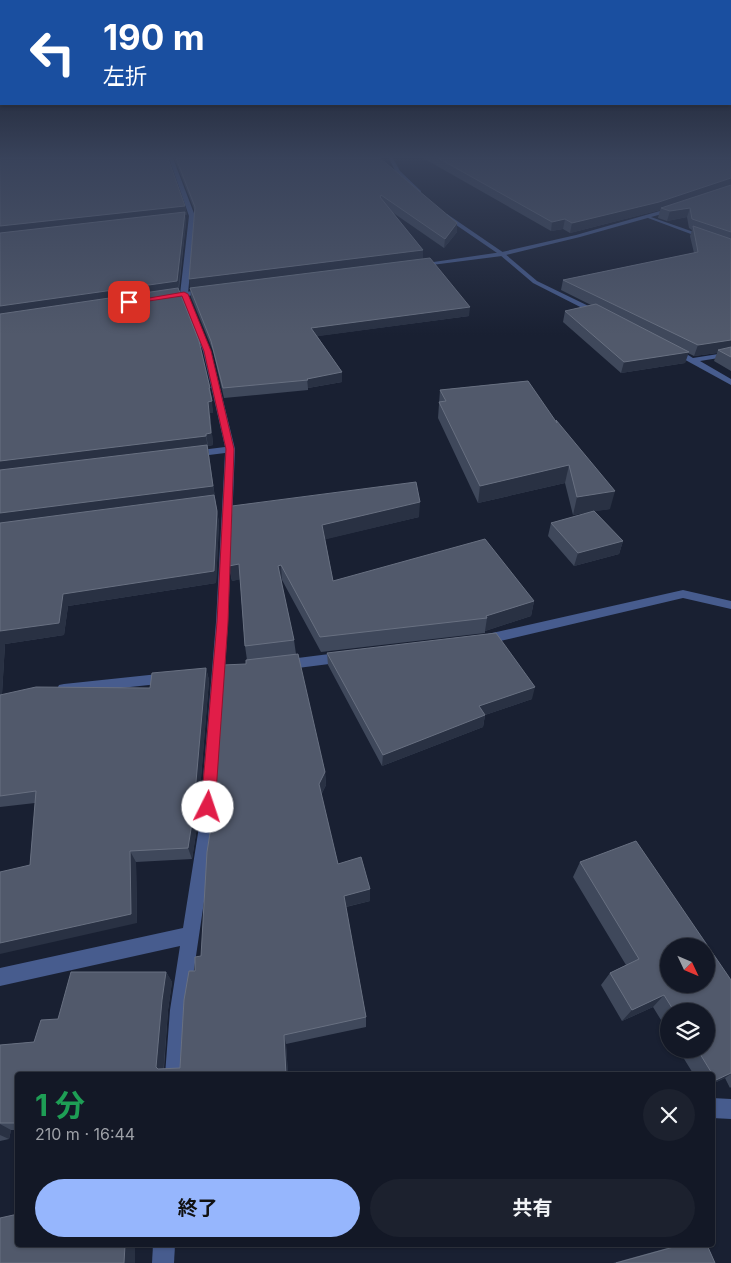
<!DOCTYPE html>
<html lang="ja">
<meta charset="utf-8">
<style>
:root{--surface:#131826;--page:#1c212e;--text:#f1f3f6;--muted:#9da0a7;--line:#323743;--accent:#96b6fd}
body{margin:0;font-family:Inter,"Noto Sans JP",sans-serif;background:var(--page);color:var(--text);height:100vh;display:flex;flex-direction:column;font-size:19px;white-space:nowrap}
*{box-sizing:border-box;margin:0}
p{font-size:16px;color:var(--muted)}
.icon{flex:none;width:28px;height:28px;fill:none;stroke:currentColor;stroke-width:2;stroke-linecap:round;stroke-linejoin:round}
.map{position:relative;flex:1;overflow:hidden}
.details{position:absolute;left:15px;top:1072px;width:700px;height:175px;display:flex;flex-direction:column;background:var(--surface);border-radius:5px;box-shadow:0 1px 4px #0004,0 0 0 1px var(--line)}
.details>*{flex:none}
.hud{position:absolute;left:0px;top:0px;width:731px;height:105px;box-shadow:0 1px 4px #0004,0 0 0 1px var(--line);background:#1a4fa0;color:#fff;overflow:hidden}
.needle{width:32px;rotate:134deg}
.fabs{position:absolute;left:660px;top:938px;display:grid;gap:10px}
.fabs a{display:grid;place-items:center;width:55px;height:55px;border-radius:50%;background:var(--surface);box-shadow:0 1px 4px #0004,0 0 0 1px var(--line);font-size:25px}
.pin{position:absolute;display:grid;place-items:center;width:42px;height:42px;color:#fff;margin:-21px;border-radius:10px;box-shadow:0 2px 8px #0006}
.me{position:absolute;width:55px;margin:-28px;rotate:4deg;stroke-linejoin:round;filter:drop-shadow(0 0 4px #0008)}
.turn{display:flex;align-items:center;gap:18px;height:105px;padding:0 20px;font-size:22px}
.turn .icon{width:65px;height:65px;stroke-width:2.5}
.turn b{display:block;font-size:35px;line-height:42px}
.round{display:grid;place-items:center;flex:none;width:52px;height:52px;border-radius:26px;background:var(--page)}
.summary{display:flex;align-items:center;justify-content:space-between;height:85px;padding:0 20px}
h1{font-size:30px;font-weight:700;line-height:38px;color:#1e9e55}
.action{display:flex;gap:10px;margin-top:auto;padding:10px 20px}
.action a{flex:1;height:58px;border-radius:30px;background:var(--accent);color:#111;font-size:20px;font-weight:700;line-height:58px;text-align:center}
.action a+a{background:var(--page);color:var(--text)}
.map>svg:first-child{display:block}
</style>
<div class="map">
<svg width="731" height="1263" viewBox="0 0 731 1263">
<rect width="100%" height="100%" fill="#192032"/>
<g fill="none" stroke-linecap="round" stroke-linejoin="round">
<g fill="#475c8e" fill-rule="evenodd">
<polygon points="683,590 731,601 731,609 683,598 483,645 479,643 477,640 479,637 483,635"/>
<polygon points="345,652 350,654 351,657 350,660 345,662 282,670 277,669 275,665 277,661 282,660"/>
<polygon points="168,673 173,674 175,678 173,682 168,683 64,694 59,693 57,689 59,685 64,684"/>
<polygon points="712,1098 731,1099 731,1119 712,1118"/>
</g>
<g fill="#475c8e" fill-rule="evenodd">
<polygon points="169,158 173,158 195,216 188,294 211,351 235,449 228,622 215,827 188,1010 185,1075 165,1075 170,1010 180,946 0,986 0,968 183,928 199,827 216,622 225,453 193,457 188,454 193,451 225,447 203,351 180,294 189,216"/>
<polygon points="389,158 393,158 400,171 421,191 421,193 417,193 396,173"/>
<polygon points="443,214 447,214 504,253 537,281 605,314 598,316 533,283 500,255 443,216"/>
<polygon points="648,216 731,245 731,249 648,218"/>
<polygon points="669,347 675,347 693,358 731,352 731,356 700,361 731,379 731,385 669,351"/>
<polygon points="153,1245 175,1245 174,1263 152,1263"/>
</g>
<g fill="#475c8e" fill-rule="evenodd">
<polygon points="674,207 676,210 580,237 502,256 416,267 413,265 502,252 576,235"/>
<polygon points="208,289 212,291 211,293 163,299 159,297 163,295"/>
</g>
</g>
<g fill="#3f485b">
<polygon points="0,158 185,206 187,215 185,215 186,222 179,290 210,388 212,399 211,399 213,413 210,413 213,445 208,446 208,447 215,498 219,523 216,583 68,606 64,635 5,644 2,694 0,695 150,688 206,668 209,680 197,827 192,859 136,862 137,923 30,865 35,803 0,807"/>
<polygon points="174,158 380,158 457,232 444,248 392,212 423,250 423,259 469,316 317,336 342,372 342,382 308,388 308,390 224,398 213,351 191,297 190,288 195,212"/>
<polygon points="423,158 731,158 731,371 714,361 717,353 694,356 688,353 685,363 621,373 563,322 565,311 591,305 561,290 563,280 694,253 690,236 692,230 689,228 687,217 667,221 658,218 660,210 570,233 563,229 551,231"/>
<polygon points="528,381 610,509 594,511 623,541 619,554 574,566 548,536 551,523 594,511 573,515 565,483 478,503 438,418 440,390"/>
<polygon points="232,506 419,517 325,539 333,581 534,601 531,616 485,631 485,633 321,652 282,580 281,581 294,640 296,654 325,772 326,785 321,795 338,864 370,889 370,901 346,907 366,1017 366,1027 286,1044 288,1075 18,1075 18,1130 11,1130 9,1139 0,1141 0,1045 34,1042 58,1019 166,972 172,982 168,1010 164,1069 180,1068 195,971 201,956 247,660 245,646 240,579 232,581 229,566"/>
<polygon points="327,653 532,699 485,715 483,727 382,766 328,665"/>
<polygon points="580,862 731,980 731,1087 730,1088 725,1078 712,1084 712,1075 694,1075 678,1049 706,1049 706,1011 669,1011 669,1033 653,1007 622,1021 601,985 610,973 626,965 573,877"/>
<polygon points="678,1245 707,1245 715,1263 613,1263"/>
</g>
<g fill="#293143">
<polygon points="731,178 731,186 661,208 660,210 656,211 570,233 572,223"/>
<polygon points="185,206 187,215 185,215 186,222 178,291 0,317 0,226"/>
<polygon points="690,208 687,217 667,221 670,211"/>
<polygon points="565,219 563,229 551,231 552,222"/>
<polygon points="457,223 457,232 444,248 445,239"/>
<polygon points="423,250 423,260 190,289 189,279"/>
<polygon points="470,307 469,316 312,337 311,328"/>
<polygon points="731,340 731,351 718,350 717,353 694,356 698,345"/>
<polygon points="689,352 685,363 621,373 624,362"/>
<polygon points="342,372 342,382 308,388 307,379"/>
<polygon points="212,401 213,413 210,413 213,445 208,446 206,434 208,402"/>
<polygon points="206,436 215,498 0,526 0,461"/>
<polygon points="569,465 565,483 478,503 480,486"/>
<polygon points="615,491 610,509 573,515 577,497"/>
<polygon points="420,502 419,517 323,540 322,525"/>
<polygon points="217,511 219,523 216,583 68,606 64,635 5,644 2,694 0,695 0,631 63,594"/>
<polygon points="623,541 619,554 574,566 578,553"/>
<polygon points="239,564 242,579 232,581 229,566"/>
<polygon points="281,565 282,580 279,581 278,566"/>
<polygon points="534,601 531,616 485,631 487,618 486,616"/>
<polygon points="206,668 209,680 197,827 192,859 188,848"/>
<polygon points="535,687 532,699 485,715 483,727 382,766 383,755 479,706"/>
<polygon points="325,772 326,785 320,797 319,784"/>
<polygon points="130,851 136,862 137,923 0,954 0,943"/>
<polygon points="370,889 370,901 345,907 344,896"/>
<polygon points="166,972 172,982 168,1010 163,1075 156,1067 162,1000"/>
<polygon points="664,995 653,1007 622,1021 632,1010"/>
<polygon points="284,1035 286,1044 288,1075 286,1075"/>
<polygon points="731,1073 731,1074 725,1078 712,1084 712,1082 716,1080"/>
<polygon points="0,1124 11,1130 9,1139 0,1135"/>
<polygon points="125,1245 135,1245 135,1263 124,1263"/>
</g>
<g fill="#51596b" stroke="#687081" fill-rule="evenodd">
<polygon points="0,158 168,158 185,206 0,226"/>
<polygon points="176,158 380,158 457,223 445,239 381,195 380,197 423,250 189,279 195,207"/>
<polygon points="438,158 731,158 731,178 659,202 572,223 565,219 552,222"/>
<polygon points="731,185 731,232 692,219 690,208 670,211 661,208"/>
<polygon points="185,212 177,281 0,306 0,233"/>
<polygon points="693,226 731,239 731,340 698,345 563,280 698,252"/>
<polygon points="430,258 470,307 311,328 342,372 307,379 308,380 223,388 211,341 190,288"/>
<polygon points="178,288 199,341 210,388 209,388 212,401 208,402 211,433 206,434 206,436 0,461 0,314"/>
<polygon points="596,304 689,352 624,362 565,311"/>
<polygon points="731,347 731,357 718,350"/>
<polygon points="528,381 557,423 556,420 615,491 577,497 569,465 480,486 439,402 446,401 440,390"/>
<polygon points="207,445 213,486 0,513 0,470"/>
<polygon points="416,482 420,502 322,525 333,581 485,539 534,601 486,616 487,618 320,637 281,565 278,566 294,640 245,646 239,564 229,566 232,506"/>
<polygon points="214,495 217,511 214,571 63,594 59,623 0,631 0,523"/>
<polygon points="594,511 623,541 578,553 551,523"/>
<polygon points="496,633 535,687 479,706 485,715 383,755 327,653"/>
<polygon points="298,654 325,772 319,784 338,864 361,857 370,889 344,896 366,1017 284,1035 286,1075 18,1075 18,1123 0,1123 0,1045 34,1042 41,1020 58,1019 71,972 166,972 162,1000 156,1067 158,1069 180,1068 184,1000 189,971 195,971 195,957 201,956 207,852 213,814 223,665 246,664 246,660"/>
<polygon points="206,668 193,816 188,848 130,851 131,914 0,943 0,872 30,865 36,791 0,796 0,695 36,687 150,688 152,673"/>
<path d="M636 841 731 980V1073L716 1080 697 1049H706V1011H674L664 995 632 1010 610 973 639 959 580 862ZM669 946H706V984H669Z"/>
<polygon points="18,1214 18,1245 125,1245 124,1263 0,1263 0,1218"/>
<polygon points="681,1245 707,1245 715,1263 616,1263"/>
</g>
<linearGradient id="sky" x2="0" y2="1"><stop stop-color="#0e121c"/><stop offset="0.47" stop-color="#38425a"/><stop offset="1" stop-color="#38425a" stop-opacity="0"/></linearGradient>
<rect width="731" height="335" fill="url(#sky)"/>
<polygon fill="#e11d48" stroke="#92132f" points="184,292 188,294 211,351 234,449 228,622 215,807 213,812 208,814 203,812 201,807 217,622 226,449 204,351 182,296 129,304 126,302"/>
</svg>
<div class="fabs">
<a><svg class="needle" viewBox="-14 -14 28 28"><path d="M0-13l5 13h-10z" fill="#e53935"/><path d="M0 13l5-13h-10z" fill="#9da0a7"/></svg></a>
<a><svg class="icon" aria-label="layers" viewBox="0 0 24 24"><path d="M12 4l9 5-9 5-9-5zM3 14l9 5 9-5"/></svg></a>
</div>
<div class="pin" style="left:129px;top:302px;background:#d93025"><svg class="icon" aria-label="arrive" viewBox="0 0 24 24"><path d="M6 21V4h12l-3 4 3 4H6"/></svg></div>
<svg class="me" style="left:208px;top:807px" viewBox="-20 -20 40 40"><circle r="19" fill="#fff"/><path d="M0-13L10 11 0 6-10 11z" fill="#e11d48"/></svg>
<div class="hud">
<div class="turn"><svg class="icon" aria-label="left" viewBox="0 0 24 24"><path d="M17 20v-9H6M10 6l-5 5 5 5"/></svg><div><b>190 m</b>左折</div></div>
</div>
<section class="details">
<div class="summary"><div><h1>1 分</h1><p>210 m · 16:44</p></div><a class="round"><svg class="icon" aria-label="close" viewBox="0 0 24 24"><path d="M6 6l12 12M18 6L6 18"/></svg></a></div>
<div class="action"><a>終了</a><a>共有</a></div>
</section>
</div>
